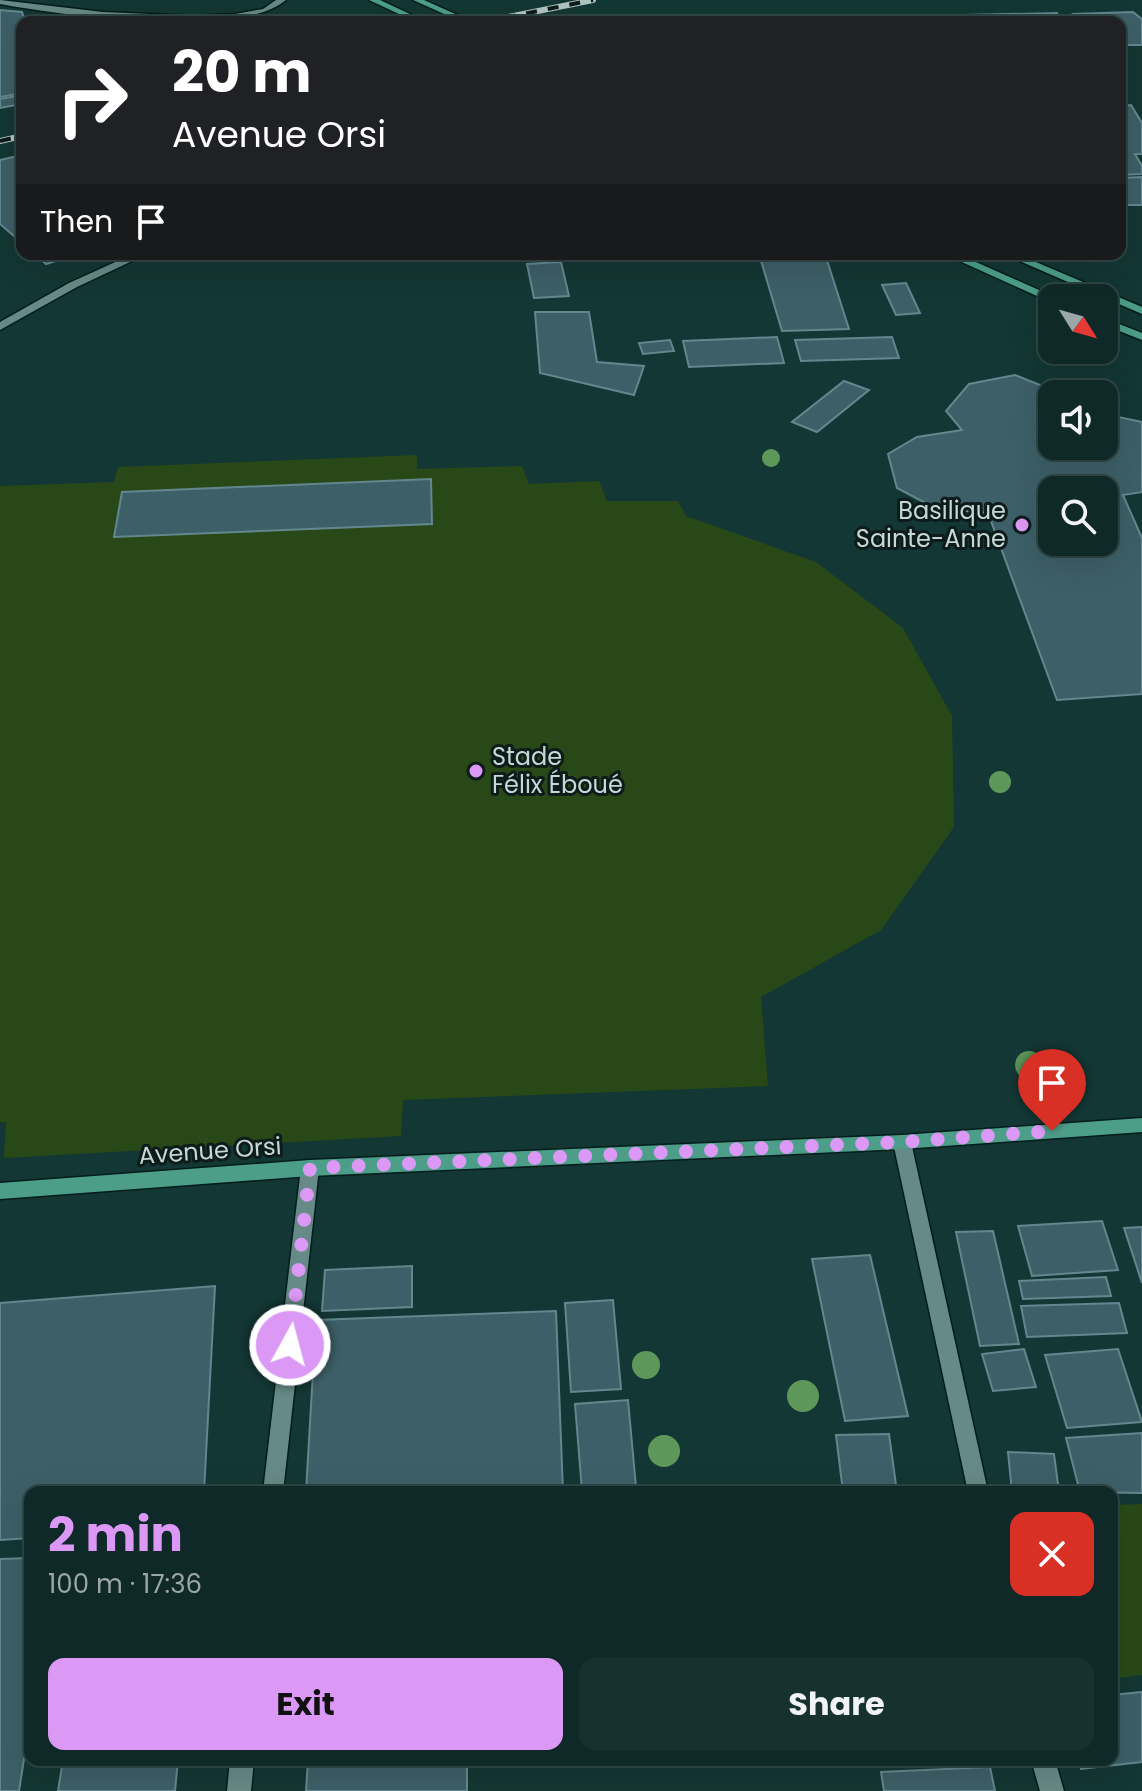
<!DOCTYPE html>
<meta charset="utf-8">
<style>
:root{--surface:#0e2927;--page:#17312f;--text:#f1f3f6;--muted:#9ba6a7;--line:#2e4544;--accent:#db99f5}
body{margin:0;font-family:Poppins,sans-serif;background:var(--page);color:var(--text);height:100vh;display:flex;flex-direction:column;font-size:30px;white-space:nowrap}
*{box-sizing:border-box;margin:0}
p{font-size:26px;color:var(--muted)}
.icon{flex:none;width:44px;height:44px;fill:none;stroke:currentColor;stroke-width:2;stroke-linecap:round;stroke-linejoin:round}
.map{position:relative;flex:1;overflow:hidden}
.drawer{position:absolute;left:24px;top:1486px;width:1094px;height:280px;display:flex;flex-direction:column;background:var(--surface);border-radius:16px;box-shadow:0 8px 32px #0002,0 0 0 2px var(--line)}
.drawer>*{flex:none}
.guide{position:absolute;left:16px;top:16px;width:1110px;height:244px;border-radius:16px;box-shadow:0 8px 32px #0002,0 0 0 2px var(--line);background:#202124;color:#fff;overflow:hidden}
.needle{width:52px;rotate:127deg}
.fabs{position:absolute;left:1038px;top:284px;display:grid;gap:16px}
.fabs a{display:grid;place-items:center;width:80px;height:80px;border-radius:16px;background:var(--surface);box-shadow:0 8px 32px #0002,0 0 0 2px var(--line);font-size:40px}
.pin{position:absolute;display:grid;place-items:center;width:68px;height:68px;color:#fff;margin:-82px -34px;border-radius:50% 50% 50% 0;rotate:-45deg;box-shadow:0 0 8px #0007}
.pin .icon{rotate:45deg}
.me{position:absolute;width:88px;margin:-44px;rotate:7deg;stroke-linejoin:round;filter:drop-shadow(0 0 6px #0008)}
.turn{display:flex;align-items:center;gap:28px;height:168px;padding:0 24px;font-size:36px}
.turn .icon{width:104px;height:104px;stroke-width:2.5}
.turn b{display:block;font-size:56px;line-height:68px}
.then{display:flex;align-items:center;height:76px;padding:0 24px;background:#0003;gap:16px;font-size:30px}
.round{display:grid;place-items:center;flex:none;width:84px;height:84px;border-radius:16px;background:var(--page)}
.headline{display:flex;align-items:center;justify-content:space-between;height:136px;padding:0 24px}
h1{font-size:48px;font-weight:700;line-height:60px;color:var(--accent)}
.button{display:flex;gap:16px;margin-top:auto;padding:16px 24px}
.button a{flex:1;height:92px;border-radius:16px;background:var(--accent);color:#111;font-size:32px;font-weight:700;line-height:92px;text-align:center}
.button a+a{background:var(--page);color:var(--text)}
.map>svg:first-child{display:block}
</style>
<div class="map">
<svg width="1142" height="1791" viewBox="0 0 1142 1791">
<rect width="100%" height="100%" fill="#133734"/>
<g fill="#284917">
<polygon points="417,455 417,469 522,466 529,484 599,481 607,501 678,501 686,516 816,562 903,628 952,716 954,827 881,930 761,997 768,1086 403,1100 401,1136 4,1158 6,1122 0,1122 0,486 114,482 118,467"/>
<polygon points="1142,1504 1142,1675 1112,1679 1112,1505"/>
</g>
<g fill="#3d5f67" stroke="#64878f" stroke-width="2" fill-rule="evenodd">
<polygon points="0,10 22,12 25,22 22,22 22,93 0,97"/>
<polygon points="1133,12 1142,19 1142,45 1120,45 1120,22 1078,22 1073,14"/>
<polygon points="1057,13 1062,22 875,22 873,17"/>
<polygon points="22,95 22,104 0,108 0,99"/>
<polygon points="1131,105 1142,123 1142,154 1135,154 1142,166 1142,174 1120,175 1120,106"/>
<polygon points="22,155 22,243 0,224 0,160"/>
<polygon points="1142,177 1142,205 1120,205 1120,178"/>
<polygon points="35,254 78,254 46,264"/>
<polygon points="759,254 825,254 849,329 782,331"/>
<polygon points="561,262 569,296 534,298 527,264"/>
<polygon points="906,283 920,313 896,315 882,285"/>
<polygon points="535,312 589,312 597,362 644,366 634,395 540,373"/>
<polygon points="777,337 784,363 689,367 683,341"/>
<polygon points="892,337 899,358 801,361 795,340"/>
<polygon points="670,340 674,351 643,354 639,343"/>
<path d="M1015 375 1062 394H1052V446H1104V414L1142 422V492L1123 495 1142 538V694L1057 700 988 513 935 508 897 488 888 454 917 437 962 430 946 411 969 384ZM1052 490H1104V542H1052Z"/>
<polygon points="844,381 869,390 817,432 792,422"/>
<polygon points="431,479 432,524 114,537 122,492"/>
<polygon points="1102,1221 1118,1270 1032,1276 1018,1226"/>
<polygon points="1142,1227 1142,1283 1124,1228"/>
<polygon points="993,1231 1019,1344 980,1346 956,1232"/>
<polygon points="870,1255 908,1416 845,1421 812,1259"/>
<polygon points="412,1266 412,1307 322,1311 325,1270"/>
<polygon points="1106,1277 1111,1296 1023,1299 1019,1281"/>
<polygon points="215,1286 204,1492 30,1492 30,1538 0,1540 0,1303"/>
<polygon points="613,1300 621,1389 571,1392 565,1303"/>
<polygon points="1119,1303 1127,1333 1027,1337 1021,1306"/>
<polygon points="556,1311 563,1492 306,1492 316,1320"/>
<polygon points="1024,1349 1036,1387 993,1391 982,1354"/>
<polygon points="1118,1349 1142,1422 1067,1428 1045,1355"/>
<polygon points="628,1400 636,1487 582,1491 575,1404"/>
<polygon points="1142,1433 1142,1493 1080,1492 1066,1438"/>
<polygon points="889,1434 897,1492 843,1492 836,1435"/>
<polygon points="1008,1452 1054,1454 1059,1492 1012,1492"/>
<polygon points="30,1558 30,1721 19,1791 0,1791 0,1559"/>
<polygon points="1142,1692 1142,1762 1081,1769 1079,1760 1112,1760 1112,1695"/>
<polygon points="63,1760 178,1760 175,1791 58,1791"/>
<polygon points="308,1760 467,1760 467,1791 306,1791"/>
<polygon points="990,1767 995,1791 884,1791 881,1772"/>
</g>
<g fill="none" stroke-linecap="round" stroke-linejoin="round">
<g stroke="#031d1b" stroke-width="3">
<g id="minor">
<path d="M0 0 103 12 195 16 235 14 263 9 276 0H286C240 40 60 15 0 4Z"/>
<polygon points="133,254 147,254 77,287 0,330 0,322 69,283"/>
<polygon points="902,1135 908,1137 911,1142 988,1492 968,1492 893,1142 896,1137"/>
<polygon points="310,1160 316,1163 319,1168 283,1492 263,1492 301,1168 304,1163"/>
<polygon points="230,1760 254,1760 251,1791 227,1791"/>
<polygon points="1031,1760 1055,1760 1064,1791 1040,1791"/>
</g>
</g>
<g stroke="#031d1b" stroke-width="3">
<g id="secondary">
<polygon points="369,0 380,0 427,22 416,22"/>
<polygon points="413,0 424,0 473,22 462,22"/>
<polygon points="944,254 958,254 1057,298 1052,298 1052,302 1048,301"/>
<polygon points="1003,254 1017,254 1142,307 1142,314"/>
<polygon points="1104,318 1142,333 1142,340 1104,325"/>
<polygon points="1142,1118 1142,1132 902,1149 310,1176 0,1199 0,1183 310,1160 902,1135"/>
</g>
</g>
<use href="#minor" fill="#668a87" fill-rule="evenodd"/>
<use href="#secondary" fill="#4d9e89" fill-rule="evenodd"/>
<g stroke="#b0c5c2" stroke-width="6">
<g id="rail">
<polyline points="483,22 593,0"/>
<polyline points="0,141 22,136"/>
</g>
</g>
<use href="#rail" stroke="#0d1b1a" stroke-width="4" stroke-dasharray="11" stroke-linecap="butt"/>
</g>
<g fill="#5e975a">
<circle cx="771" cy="458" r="9"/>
<circle cx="1000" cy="782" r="11"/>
<circle cx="1029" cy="1065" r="14"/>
<circle cx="646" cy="1365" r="14"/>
<circle cx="803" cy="1396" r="16"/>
<circle cx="664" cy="1451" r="16"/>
</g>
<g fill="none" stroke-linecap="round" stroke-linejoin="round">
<polyline stroke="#db99f5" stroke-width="14" stroke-dasharray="0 25.2" points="290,1345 310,1168 902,1142 1052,1131"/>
</g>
<g fill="#db99f5" stroke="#0d1b1a" stroke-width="3">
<circle cx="1022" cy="525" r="8"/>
<circle cx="476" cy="771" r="8"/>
</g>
<g text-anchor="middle" stroke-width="6" stroke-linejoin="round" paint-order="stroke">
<g font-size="24" fill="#c5d8d5" stroke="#0d1b1a" text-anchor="end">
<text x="1006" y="519">Basilique<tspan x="1006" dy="28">Sainte-Anne</tspan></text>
<text x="492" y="765" text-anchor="start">Stade<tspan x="492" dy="28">Félix Éboué</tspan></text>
</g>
<g font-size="24" fill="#c5d8d5" stroke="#0d1b1a">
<text transform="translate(210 1151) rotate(-4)" y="8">Avenue Orsi</text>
</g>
</g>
</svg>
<div class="fabs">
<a><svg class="needle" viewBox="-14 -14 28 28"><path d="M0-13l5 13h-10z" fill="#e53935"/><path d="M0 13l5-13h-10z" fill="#9ba6a7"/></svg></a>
<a><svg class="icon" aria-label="sound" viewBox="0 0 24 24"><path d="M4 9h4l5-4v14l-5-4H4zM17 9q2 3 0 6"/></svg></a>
<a><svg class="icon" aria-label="search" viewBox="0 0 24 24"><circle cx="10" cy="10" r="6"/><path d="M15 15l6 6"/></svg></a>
</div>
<div class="pin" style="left:1052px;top:1131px;background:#d93025"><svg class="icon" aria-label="arrive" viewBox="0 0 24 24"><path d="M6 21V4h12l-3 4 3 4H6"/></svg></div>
<svg class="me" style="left:290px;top:1345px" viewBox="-20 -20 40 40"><circle r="17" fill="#db99f5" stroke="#fff" stroke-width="3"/><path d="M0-11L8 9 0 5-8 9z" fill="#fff"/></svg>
<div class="guide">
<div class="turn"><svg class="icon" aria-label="right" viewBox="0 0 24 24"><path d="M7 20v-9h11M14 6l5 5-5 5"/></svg><div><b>20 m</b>Avenue Orsi</div></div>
<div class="then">Then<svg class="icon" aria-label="arrive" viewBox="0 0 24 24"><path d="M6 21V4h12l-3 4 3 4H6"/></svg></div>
</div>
<section class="drawer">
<div class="headline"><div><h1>2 min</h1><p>100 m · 17:36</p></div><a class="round" style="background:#d93025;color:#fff"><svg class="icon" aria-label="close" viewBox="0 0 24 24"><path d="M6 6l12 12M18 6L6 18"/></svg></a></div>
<div class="button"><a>Exit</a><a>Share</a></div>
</section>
</div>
